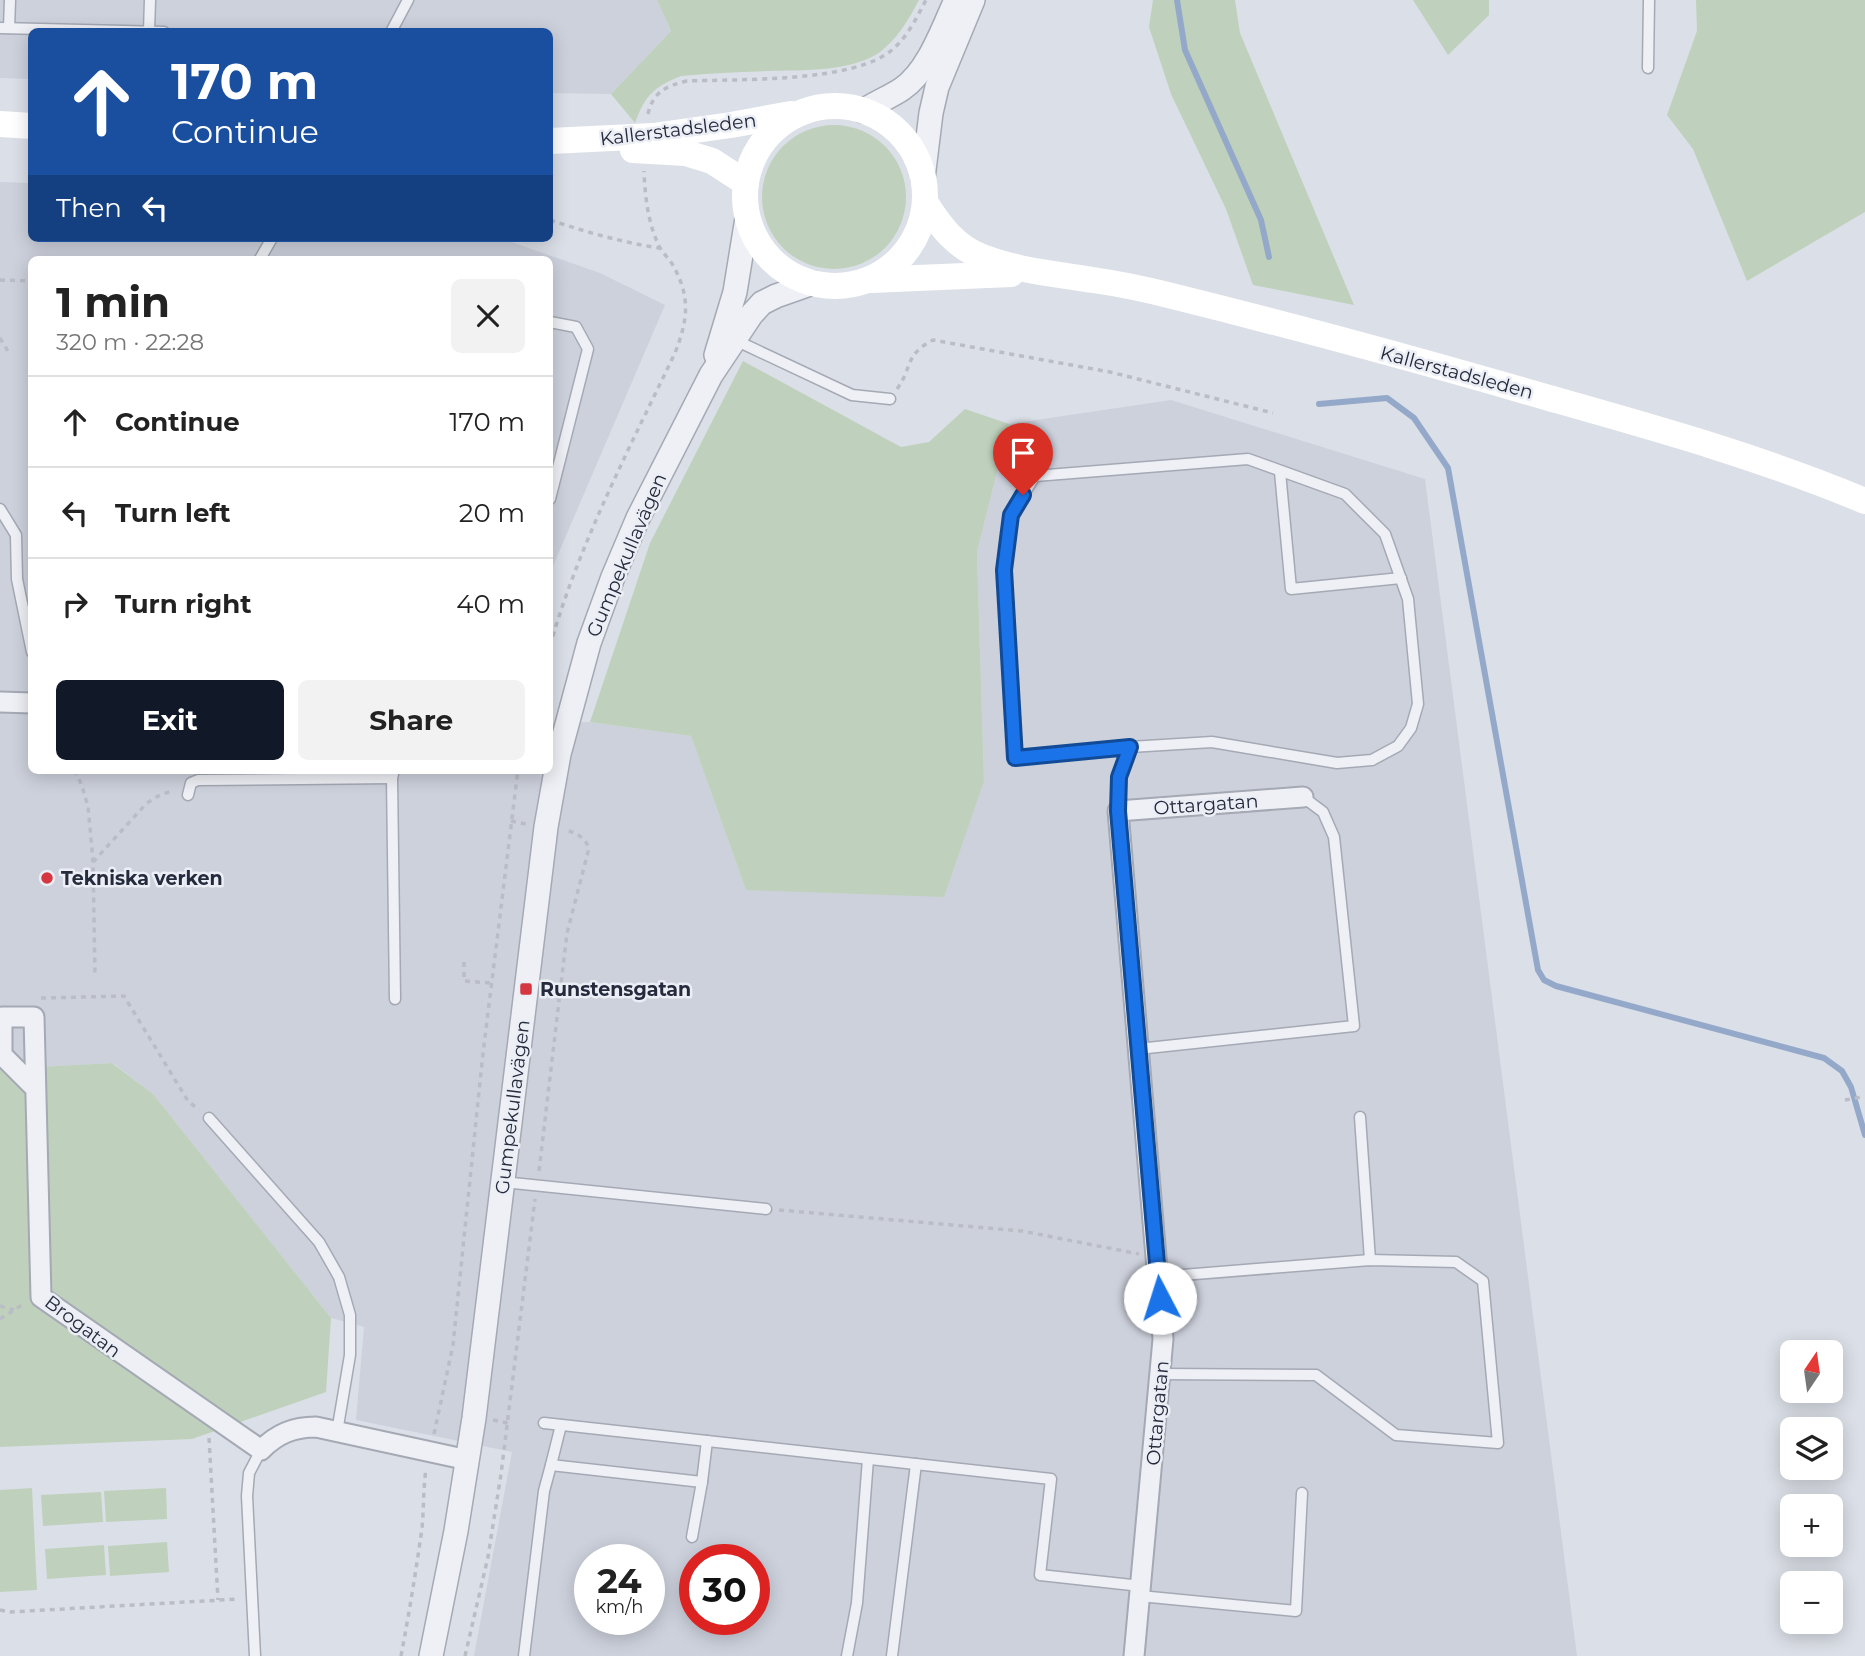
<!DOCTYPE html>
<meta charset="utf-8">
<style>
:root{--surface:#fff;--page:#f2f2f2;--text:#222;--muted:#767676;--line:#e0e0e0;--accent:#111827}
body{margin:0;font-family:Montserrat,sans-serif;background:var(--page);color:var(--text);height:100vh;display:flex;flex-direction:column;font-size:26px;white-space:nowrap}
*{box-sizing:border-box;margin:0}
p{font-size:23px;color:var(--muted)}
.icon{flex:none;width:38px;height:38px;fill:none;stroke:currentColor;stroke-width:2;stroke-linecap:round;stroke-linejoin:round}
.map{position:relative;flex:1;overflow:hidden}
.panel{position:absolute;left:28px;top:256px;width:525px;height:518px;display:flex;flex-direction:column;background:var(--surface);border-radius:10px;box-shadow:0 4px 18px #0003}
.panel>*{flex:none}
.guide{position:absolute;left:28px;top:28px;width:525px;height:214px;border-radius:10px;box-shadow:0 4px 18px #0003;background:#1a4fa0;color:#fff;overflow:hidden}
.needle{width:46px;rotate:13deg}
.controls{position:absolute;left:1780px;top:1340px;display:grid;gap:14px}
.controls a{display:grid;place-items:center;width:63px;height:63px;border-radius:10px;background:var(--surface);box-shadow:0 4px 18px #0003;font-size:35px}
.speed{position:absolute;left:574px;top:1544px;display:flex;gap:14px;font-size:35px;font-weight:700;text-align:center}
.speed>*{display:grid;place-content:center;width:91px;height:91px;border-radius:50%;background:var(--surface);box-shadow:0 4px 18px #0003;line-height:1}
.speed small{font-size:18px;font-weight:400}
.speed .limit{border:10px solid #d22;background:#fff;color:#111}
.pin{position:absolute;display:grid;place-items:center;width:60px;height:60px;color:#fff;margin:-72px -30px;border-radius:50% 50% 50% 0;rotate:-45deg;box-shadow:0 0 7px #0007}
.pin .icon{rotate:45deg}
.me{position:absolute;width:77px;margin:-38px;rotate:355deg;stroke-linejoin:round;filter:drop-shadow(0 0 5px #0008)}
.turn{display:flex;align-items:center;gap:24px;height:147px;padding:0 28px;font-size:32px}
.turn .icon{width:91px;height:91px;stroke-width:2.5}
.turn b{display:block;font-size:49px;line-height:60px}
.then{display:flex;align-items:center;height:66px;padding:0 28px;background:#0003;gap:14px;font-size:26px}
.round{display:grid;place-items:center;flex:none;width:74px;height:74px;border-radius:10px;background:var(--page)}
.summary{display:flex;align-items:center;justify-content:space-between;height:119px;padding:0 28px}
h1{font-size:42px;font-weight:700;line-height:52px}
.cta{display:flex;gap:14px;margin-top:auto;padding:14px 28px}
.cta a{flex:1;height:80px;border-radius:10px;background:var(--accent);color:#fff;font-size:28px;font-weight:700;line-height:80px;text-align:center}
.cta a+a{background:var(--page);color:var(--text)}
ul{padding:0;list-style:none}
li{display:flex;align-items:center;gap:21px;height:91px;padding:0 28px;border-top:2px solid var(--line)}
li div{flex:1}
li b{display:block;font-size:26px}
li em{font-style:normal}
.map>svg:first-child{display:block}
</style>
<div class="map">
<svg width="1865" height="1656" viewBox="0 0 1865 1656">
<rect width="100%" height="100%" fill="#dbdfe7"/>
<g fill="#cdd1dc" fill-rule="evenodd">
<polygon points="0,0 657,0 671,31 611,94 550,93 550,32 32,32 31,79 0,78"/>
<path d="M0 182 31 183 32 238H500L600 273 665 305 550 573V259H32V770H550V723L590 722 691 736 746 890 984 781 977 552 1009 424 1171 400 1425 479 1577 1656H474L512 1452 356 1420 364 1327 331 1318 153 1094 113 1063 0 1069ZM590 1559H649V1619H590ZM695 1559H754V1619H695Z"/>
</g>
<g fill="#bfd1bc">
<path d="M657 0H919C909 19 898 38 880 52 852 72 802 70 768 71 739 72 710 73 681 76 654 87 645 95 635 123L611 94 671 31Z"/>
<polygon points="1153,0 1235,0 1240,33 1354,305 1253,285 1226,209 1171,94 1149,27"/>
<polygon points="1413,0 1489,0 1489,15 1448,55"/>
<polygon points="1696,0 1865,0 1865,212 1747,281 1693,149 1667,115 1697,31"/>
<circle cx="834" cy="197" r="72"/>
<polygon points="743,361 901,447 929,442 965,409 1009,424 977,552 984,781 944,897 746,890 691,736 590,722 650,543"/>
<polygon points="112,1063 153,1094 331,1318 326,1392 192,1439 0,1447 0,1069"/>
<polygon points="32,1488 37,1590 0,1592 0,1490"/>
<polygon points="166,1488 167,1519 106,1522 104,1491"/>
<polygon points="101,1492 103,1522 43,1526 41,1495"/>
<polygon points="167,1542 169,1572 110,1576 108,1546"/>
<polygon points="104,1545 106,1575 47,1579 45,1549"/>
</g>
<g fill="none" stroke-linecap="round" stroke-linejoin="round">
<g stroke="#94a9c9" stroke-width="6">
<polyline points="1177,0 1185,50 1261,220 1269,257"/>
<polyline points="1319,404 1387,398 1414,418 1448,468 1538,970 1544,980 1556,986 1824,1058 1842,1071 1851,1087 1865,1135"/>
</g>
<g stroke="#a4a9b4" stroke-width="13">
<g id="service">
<polyline points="0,28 164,32"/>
<polyline points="9,28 10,0"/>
<polyline points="149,31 150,0"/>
<polyline points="391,32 408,0"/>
<polyline points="1648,68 1649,0"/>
<polyline points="260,259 272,238"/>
<polyline points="550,322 576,327 588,349 550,499"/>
<polyline points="735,340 852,395 890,399"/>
<polyline points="1280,472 1291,589 1401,578"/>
<polyline points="0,509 16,535 17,579 32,652"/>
<polyline points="394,770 392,778 395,999"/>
<polyline points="188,795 191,783 198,780 392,778"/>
<polyline points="1118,811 1119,777 1130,747 1212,742 1337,763 1372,760 1398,746 1411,728 1418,704 1408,599 1385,534 1345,494 1248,459 1035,476 1011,515 1004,570 1015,758 1130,747"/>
<polyline points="1138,1049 1354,1026 1334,837 1323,812 1303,797"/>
<polyline points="1360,1117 1370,1260"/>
<polyline points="209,1118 319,1242 339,1277 350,1315 350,1355 337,1432"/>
<polyline points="503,1182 766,1209"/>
<polyline points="1158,1277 1370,1260 1456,1262 1483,1281 1498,1443 1396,1435 1316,1375 1161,1374"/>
<polyline points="544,1423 1051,1479 1040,1575 1141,1586"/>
<polyline points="561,1425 551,1465 702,1482 707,1441"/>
<polyline points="692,1537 702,1482"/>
<polyline points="1140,1596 1296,1611 1302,1493"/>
<polyline points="255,1656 247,1496 249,1473 261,1450"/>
<polyline points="524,1656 544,1491 551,1465"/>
<polyline points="847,1656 857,1603 868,1459"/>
<polyline points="892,1656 916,1464"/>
</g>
</g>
<g stroke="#a4a9b4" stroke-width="23">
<g id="minor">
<polyline points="0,702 32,703"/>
<path d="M35 1088 2 1055V1017H34L41 1297 261 1450C277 1434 293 1427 316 1427L468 1460"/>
<polyline points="1134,1656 1163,1339 1118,811 1303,797"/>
</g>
</g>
<g stroke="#a4a9b4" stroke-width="26">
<g id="tertiary">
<path d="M863 111C875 103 890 97 902 89 928 72 943 28 956 0"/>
<polyline points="923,178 931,113 937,87 973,0"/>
<polyline points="716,355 735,292 747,218"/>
<polyline points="431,1656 456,1531 474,1418 546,827 559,754 589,643 613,577 638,518 711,375 751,315 762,303 776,296 813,283"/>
</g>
</g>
<g stroke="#babdc5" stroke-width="3.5" stroke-dasharray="5 5" stroke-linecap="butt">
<path d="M648 114C653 92 666 86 687 81 737 79 856 83 893 49 908 36 917 17 926 0"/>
<path d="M550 220C586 232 621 242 659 248"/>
<polyline points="0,280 32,281"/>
<polyline points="0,338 9,353"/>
<path d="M897 389C913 367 904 355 933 340L1110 372 1273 413"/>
<path d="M550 646C579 544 629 449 675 353 687 322 691 300 675 269 671 260 663 254 659 246 648 223 645 197 644 171"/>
<polyline points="75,770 82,786 88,807 90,827 93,862 95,976"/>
<polyline points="511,821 526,824"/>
<path d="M93 862 146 804C155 797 163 793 174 791"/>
<polyline points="464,962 464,981 491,983"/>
<polyline points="41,998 124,996 188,1101 199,1110"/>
<polyline points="1845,1100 1862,1097"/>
<path d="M539 1171 567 933 589 848C584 837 577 833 565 830"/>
<polyline points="779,1210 1022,1231 1139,1254"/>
<polyline points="0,1306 14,1310"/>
<polyline points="0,1319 25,1303"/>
<polyline points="493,1420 508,1423"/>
<polyline points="434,1434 453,1345 483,1053 518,770"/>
<polyline points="209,1438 218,1600"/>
<polyline points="0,1610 10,1612 239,1599"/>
<path d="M401 1656C409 1614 416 1571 422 1528 424 1508 423 1489 426 1469"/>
<polyline points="465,1656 488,1557 501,1474 535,1199"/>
</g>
<use href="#service" stroke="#eef0f5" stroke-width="10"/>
<use href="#minor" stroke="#eef0f5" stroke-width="19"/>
<use href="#tertiary" stroke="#eef0f5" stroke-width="23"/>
<g stroke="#fff" stroke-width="26">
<circle cx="835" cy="196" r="90"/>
<polyline points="0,124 32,126"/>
<polyline points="550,141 653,136 731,125 791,114"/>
<polyline points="633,150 686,153 712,161 746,183"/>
<path d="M925 202C940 226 956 248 985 258 1019 271 1057 274 1093 280 1121 284 1149 290 1176 297 1301 328 1425 362 1549 398 1655 428 1763 458 1865 501"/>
<polyline points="871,280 1011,274"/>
</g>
</g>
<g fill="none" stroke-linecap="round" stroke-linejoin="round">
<g stroke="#114b97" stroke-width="18">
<polyline id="route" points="1023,495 1011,515 1004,570 1015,758 1130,747 1119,777 1118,811 1160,1298"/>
</g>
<use href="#route" stroke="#1a73e8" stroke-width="12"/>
</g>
<g fill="#d53740" stroke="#ebeef5" stroke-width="2.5">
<circle cx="47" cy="878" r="7"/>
<rect x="519" y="982" width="14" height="14" rx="3.5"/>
</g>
<g text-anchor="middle" stroke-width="5" stroke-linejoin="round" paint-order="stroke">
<g font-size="19" fill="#252b3d" stroke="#ebeef5">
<text transform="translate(678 129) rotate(-7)" y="7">Kallerstadsleden</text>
<text transform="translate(1457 372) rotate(15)" y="7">Kallerstadsleden</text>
<text transform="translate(626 555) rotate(-67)" y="7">Gumpekullavägen</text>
<text transform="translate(1206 804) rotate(-4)" y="7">Ottargatan</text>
<text transform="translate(512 1107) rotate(-83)" y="7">Gumpekullavägen</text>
<text transform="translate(83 1326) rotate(37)" y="7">Brogatan</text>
<text transform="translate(1157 1413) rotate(-85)" y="7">Ottargatan</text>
</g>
<g font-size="19" font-weight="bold" fill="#252b3d" stroke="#ebeef5" text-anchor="start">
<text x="61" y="885">Tekniska verken</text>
<text x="540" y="996">Runstensgatan</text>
</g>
</g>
</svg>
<div class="controls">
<a><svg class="needle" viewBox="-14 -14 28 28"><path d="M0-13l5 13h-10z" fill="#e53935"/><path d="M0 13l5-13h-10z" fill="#767676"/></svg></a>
<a><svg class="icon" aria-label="layers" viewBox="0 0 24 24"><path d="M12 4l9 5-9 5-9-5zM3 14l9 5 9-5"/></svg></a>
<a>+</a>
<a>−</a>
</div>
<div class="speed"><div>24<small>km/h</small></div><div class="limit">30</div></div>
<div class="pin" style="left:1023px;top:495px;background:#d93025"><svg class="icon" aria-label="arrive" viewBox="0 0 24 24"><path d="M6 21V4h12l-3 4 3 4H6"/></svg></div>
<svg class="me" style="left:1160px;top:1298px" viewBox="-20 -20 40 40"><circle r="19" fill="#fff"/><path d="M0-13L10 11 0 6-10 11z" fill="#1a73e8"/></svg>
<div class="guide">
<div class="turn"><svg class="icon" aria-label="ahead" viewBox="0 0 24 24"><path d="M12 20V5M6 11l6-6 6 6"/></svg><div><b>170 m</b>Continue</div></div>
<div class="then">Then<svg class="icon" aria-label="left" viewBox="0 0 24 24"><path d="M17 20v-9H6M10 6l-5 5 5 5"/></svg></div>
</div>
<section class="panel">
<div class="summary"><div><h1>1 min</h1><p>320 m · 22:28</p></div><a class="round"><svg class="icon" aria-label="close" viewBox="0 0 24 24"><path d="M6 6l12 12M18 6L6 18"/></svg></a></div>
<ul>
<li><svg class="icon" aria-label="ahead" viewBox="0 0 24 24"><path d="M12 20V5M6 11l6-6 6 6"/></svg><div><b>Continue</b></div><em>170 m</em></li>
<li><svg class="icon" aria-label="left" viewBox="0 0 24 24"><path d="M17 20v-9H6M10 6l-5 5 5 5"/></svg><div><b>Turn left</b></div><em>20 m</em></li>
<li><svg class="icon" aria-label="right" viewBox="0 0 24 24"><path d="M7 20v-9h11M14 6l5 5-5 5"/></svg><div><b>Turn right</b></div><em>40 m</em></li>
</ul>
<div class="cta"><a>Exit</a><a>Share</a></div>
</section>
</div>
